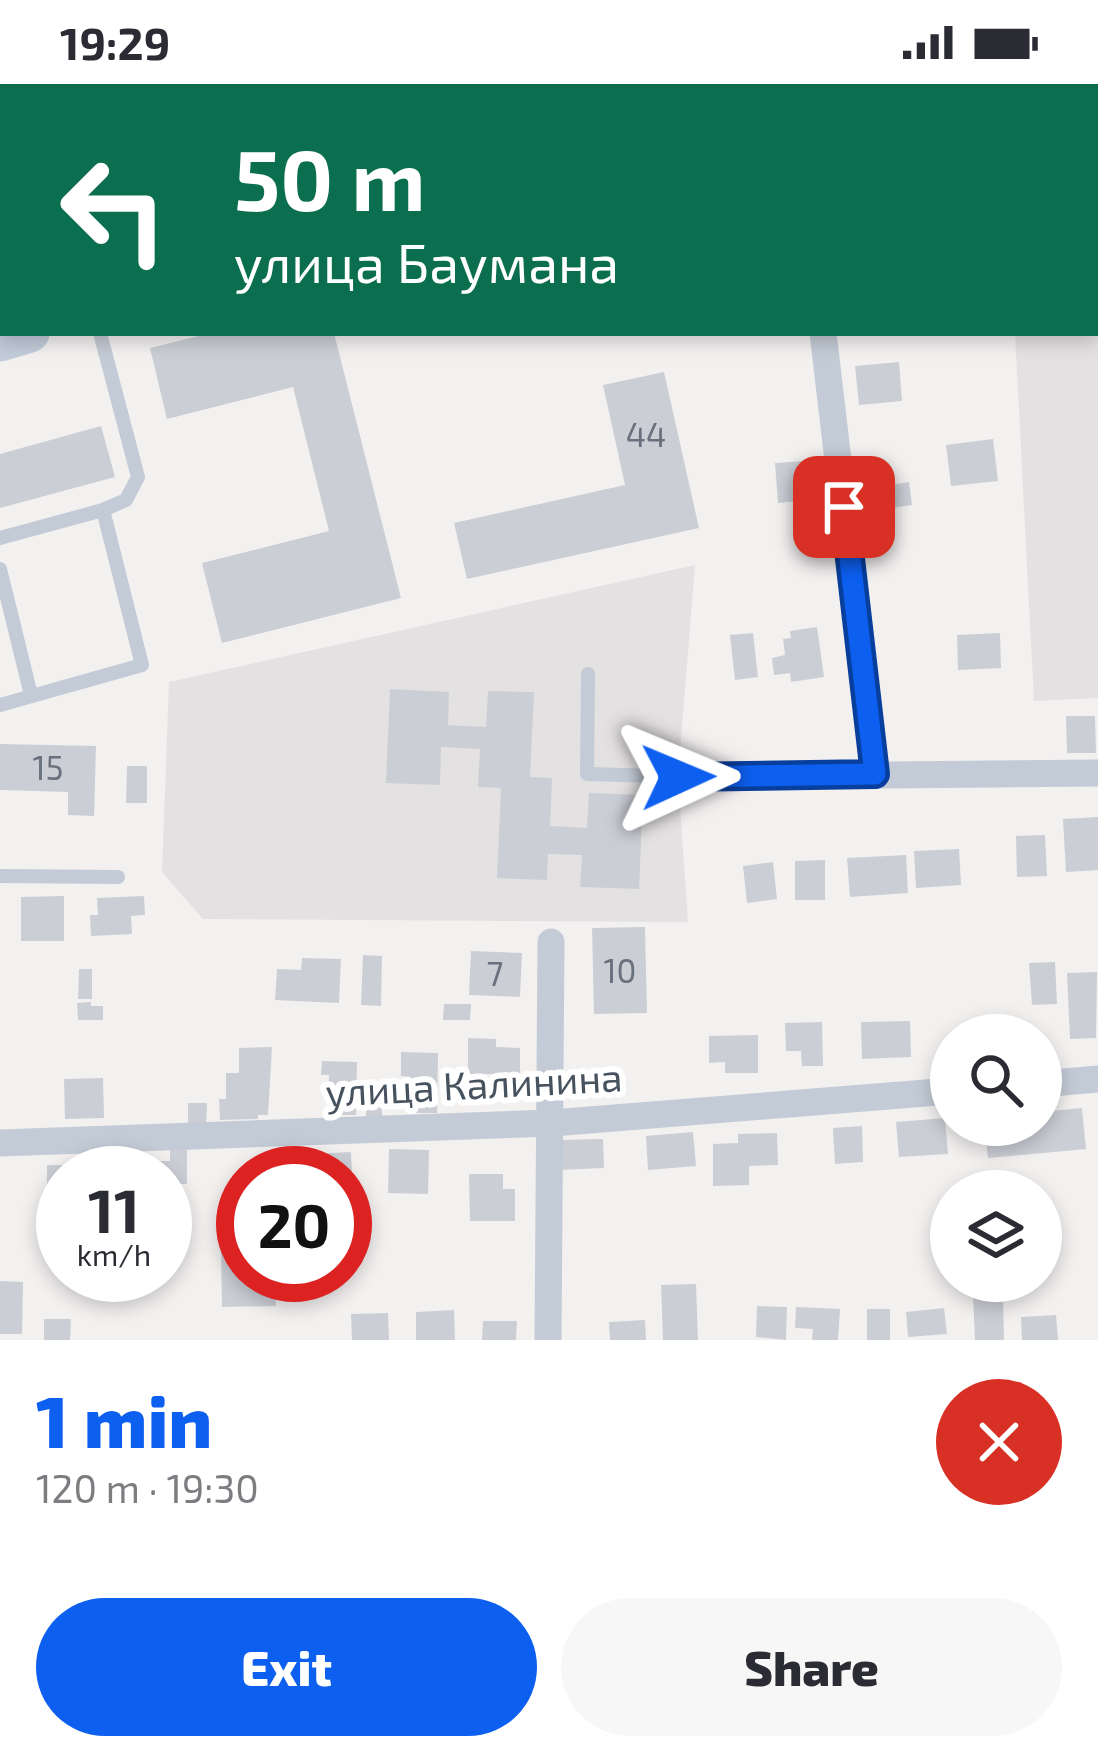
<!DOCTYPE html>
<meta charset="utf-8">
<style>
:root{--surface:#fff;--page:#f7f7f7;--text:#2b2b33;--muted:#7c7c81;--accent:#0d5ff0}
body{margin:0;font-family:"Exo 2",sans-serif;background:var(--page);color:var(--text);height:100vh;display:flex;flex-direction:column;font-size:45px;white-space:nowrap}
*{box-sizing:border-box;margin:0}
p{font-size:39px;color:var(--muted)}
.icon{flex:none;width:66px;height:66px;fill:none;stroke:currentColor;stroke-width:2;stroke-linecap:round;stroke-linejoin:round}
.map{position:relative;height:1256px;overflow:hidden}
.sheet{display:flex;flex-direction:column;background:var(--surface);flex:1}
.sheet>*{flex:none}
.guide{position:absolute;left:0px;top:0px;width:1098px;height:252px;box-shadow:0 6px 18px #0003;background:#0b6e4f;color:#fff;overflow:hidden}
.tools{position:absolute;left:930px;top:930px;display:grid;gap:24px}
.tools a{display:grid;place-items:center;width:132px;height:132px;border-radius:50%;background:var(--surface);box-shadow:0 6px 18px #0003;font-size:60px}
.speed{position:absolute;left:36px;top:1062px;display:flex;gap:24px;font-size:60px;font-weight:700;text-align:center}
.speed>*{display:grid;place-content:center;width:156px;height:156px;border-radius:50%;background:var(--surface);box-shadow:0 6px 18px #0003;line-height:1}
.speed small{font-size:30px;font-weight:400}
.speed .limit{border:18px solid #d22;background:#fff;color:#111}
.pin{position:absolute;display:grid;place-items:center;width:102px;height:102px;color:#fff;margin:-51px;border-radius:24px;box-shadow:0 6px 18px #0006}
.me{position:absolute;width:132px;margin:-66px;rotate:89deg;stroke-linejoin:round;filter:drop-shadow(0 0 9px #0008)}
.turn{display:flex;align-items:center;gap:42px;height:252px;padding:0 36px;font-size:54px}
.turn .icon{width:156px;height:156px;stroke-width:2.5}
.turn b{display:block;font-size:84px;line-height:102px}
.round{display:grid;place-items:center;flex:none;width:126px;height:126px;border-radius:63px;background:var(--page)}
.head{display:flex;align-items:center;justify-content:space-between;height:204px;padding:0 36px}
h1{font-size:72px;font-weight:800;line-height:90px;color:var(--accent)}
.action{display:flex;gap:24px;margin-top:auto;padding:24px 36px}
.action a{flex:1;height:138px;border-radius:72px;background:var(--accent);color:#fff;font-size:48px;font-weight:800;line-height:138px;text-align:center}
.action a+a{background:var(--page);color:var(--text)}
.status{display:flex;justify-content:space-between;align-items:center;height:84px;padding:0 60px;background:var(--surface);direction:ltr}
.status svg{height:33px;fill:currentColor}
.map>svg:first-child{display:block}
</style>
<div class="status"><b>19:29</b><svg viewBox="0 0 49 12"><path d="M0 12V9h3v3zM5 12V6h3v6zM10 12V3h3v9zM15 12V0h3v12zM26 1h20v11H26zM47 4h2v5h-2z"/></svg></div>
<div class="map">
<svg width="1098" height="1256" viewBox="0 0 1098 1256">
<rect width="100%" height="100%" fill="#f3f0f0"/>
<g fill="#e4e1e2">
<polygon points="1098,206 1098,614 1034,617 1015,249 1095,249"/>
<polygon points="695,481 678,693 688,838 203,835 162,788 169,598"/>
</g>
<g fill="#ccced6">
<polygon points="211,249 334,249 401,514 222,559 202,479 329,447 293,303 167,335 150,264"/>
<polygon points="899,278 902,317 859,321 855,282"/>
<polygon points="664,288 699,444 467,495 454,439 625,401 603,301"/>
<polygon points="101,342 115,393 0,424 0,370"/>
<polygon points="993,355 998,397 951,402 946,361"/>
<polygon points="818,376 822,415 778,419 775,379"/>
<polygon points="909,398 912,421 871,427 867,405"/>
<polygon points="817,543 824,593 791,598 790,589 774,591 772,574 785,571 783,555 791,554 790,547"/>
<polygon points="753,549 758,593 735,596 730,551"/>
<polygon points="1000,549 1001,584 958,586 957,551"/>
<polygon points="390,605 449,608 448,641 486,643 488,607 534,608 530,693 552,694 550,742 587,744 589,709 643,711 639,805 580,803 582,771 548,770 547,796 497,794 501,704 478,703 480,665 441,663 440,701 386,699"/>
<polygon points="1066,632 1095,632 1096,669 1067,669"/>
<polygon points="0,660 96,662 94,732 68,731 68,708 0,706"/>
<polygon points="127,682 147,682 147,719 126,719"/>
<polygon points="1098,733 1098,786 1066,788 1063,735"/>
<polygon points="1045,751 1047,792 1017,793 1016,752"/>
<polygon points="959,765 961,801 916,804 914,767"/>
<polygon points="906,771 908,809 850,813 847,774"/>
<polygon points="825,776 825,816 795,816 795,777"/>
<polygon points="773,778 777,815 747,819 743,782"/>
<polygon points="64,812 64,857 21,857 21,813"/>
<polygon points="144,812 145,831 131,832 132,850 91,852 90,831 98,831 97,814"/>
<polygon points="645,843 647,929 594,930 592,844"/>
<polygon points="471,867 522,869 520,913 469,911"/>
<polygon points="363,871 382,872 381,922 361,921"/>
<polygon points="302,874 341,875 339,919 275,916 277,885 301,886"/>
<polygon points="1055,878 1057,920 1032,921 1029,879"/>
<polygon points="79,885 92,885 92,915 78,915"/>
<polygon points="1097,888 1096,954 1070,955 1067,889"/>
<polygon points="91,918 91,922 103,922 103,936 78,936 77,919"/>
<polygon points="444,920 471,920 470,936 443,936"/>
<polygon points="910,937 911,973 862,975 861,938"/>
<polygon points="822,938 823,982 802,982 801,967 786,967 785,939"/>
<polygon points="758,951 758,989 725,989 725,978 709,979 709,952"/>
<polygon points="468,954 496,955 496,963 520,964 520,990 468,990"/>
<polygon points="272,963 268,1031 258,1031 258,1035 220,1036 219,1015 226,1015 226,989 239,989 239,964"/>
<polygon points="401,968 438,969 437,1029 410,1029 411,993 401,992"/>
<polygon points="322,977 357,978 356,1031 328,1031 329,991 321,991"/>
<polygon points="103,994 104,1034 65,1035 64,995"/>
<polygon points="366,1001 382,1001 382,1036 366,1037"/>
<polygon points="188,1019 207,1019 206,1042 188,1041"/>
<polygon points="1082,1024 1086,1065 988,1074 984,1041 1041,1041 1041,1028"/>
<polygon points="945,1034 948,1070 899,1073 896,1038"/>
<polygon points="862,1042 863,1078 835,1080 833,1044"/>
<polygon points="693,1048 696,1082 648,1086 646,1052"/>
<polygon points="777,1049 778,1081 749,1082 749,1101 713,1102 713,1060 738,1059 738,1050"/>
<polygon points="603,1055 604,1084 558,1086 557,1056"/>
<polygon points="389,1065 429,1066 428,1110 388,1109"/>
<polygon points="170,1066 187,1066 187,1100 175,1100 176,1121 165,1122 165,1089 133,1089 133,1077 170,1077"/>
<polygon points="351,1068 353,1113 345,1113 345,1089 311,1089 311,1070"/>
<polygon points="47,1081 85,1081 85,1089 63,1089 63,1118 47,1118"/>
<polygon points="469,1090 503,1090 503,1105 515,1105 515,1137 470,1137"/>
<polygon points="221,1167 243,1167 243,1191 275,1191 276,1222 222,1223"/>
<polygon points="0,1197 23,1198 22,1250 0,1250"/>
<polygon points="696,1200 698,1256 663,1256 661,1201"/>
<polygon points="1003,1211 1004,1256 975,1256 973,1212"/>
<polygon points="757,1222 787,1223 786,1256 756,1253"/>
<polygon points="796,1223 840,1225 838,1256 812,1256 813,1245 795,1244"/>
<polygon points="944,1224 947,1250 908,1253 906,1228"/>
<rect x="867" y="1225" width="23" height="31"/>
<polygon points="454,1226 455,1256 416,1256 416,1228"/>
<polygon points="388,1229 389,1256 352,1256 351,1230"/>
<polygon points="1056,1231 1058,1256 1022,1256 1021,1233"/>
<polygon points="44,1235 71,1235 70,1256 44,1256"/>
<polygon points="645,1236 646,1256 610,1256 609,1238"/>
<polygon points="483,1237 517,1237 516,1256 482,1256"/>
</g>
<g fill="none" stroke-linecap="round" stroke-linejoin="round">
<g stroke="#c3cbd6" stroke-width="14">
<polyline points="349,0 350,3"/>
<polyline points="1018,0 1019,3"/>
<polyline points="203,3 214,0"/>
<polyline points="0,60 3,59"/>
<polyline points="1095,114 1098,113"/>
<polyline points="1095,188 1098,187"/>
<polyline points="0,454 103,426 126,416 138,393 100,249"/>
<polyline points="0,485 31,611"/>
<polyline points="588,590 587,690 693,693"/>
<polyline points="0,621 142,581 103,426"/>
<polyline points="0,792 118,793"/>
</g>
<g stroke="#c3cbd6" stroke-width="27">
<polyline points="823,249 875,690"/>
<polyline points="693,693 1098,689"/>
<polyline points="1041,1000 1098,995"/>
<polyline points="0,1059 552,1039 951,1007"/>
<polyline points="548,1256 551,858"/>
</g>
<g stroke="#c2ccda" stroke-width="39">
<polyline points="911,3 921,0"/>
<polyline points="0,258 30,249"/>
</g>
</g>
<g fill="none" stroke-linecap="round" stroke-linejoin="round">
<g stroke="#083e9c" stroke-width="30">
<polyline id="route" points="678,693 875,690 844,423"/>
</g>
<use href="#route" stroke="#0d5ff0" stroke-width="21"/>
</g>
<g text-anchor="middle" stroke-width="12" stroke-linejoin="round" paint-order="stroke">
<g font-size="33" fill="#68717d">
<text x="646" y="363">44</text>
<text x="48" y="696">15</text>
<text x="620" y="899">10</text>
<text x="495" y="902">7</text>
</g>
<g font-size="39" fill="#47525f" stroke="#fff">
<text transform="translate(474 1001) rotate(-3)" y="14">улица Калинина</text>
</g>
</g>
</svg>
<div class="tools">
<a><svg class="icon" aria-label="search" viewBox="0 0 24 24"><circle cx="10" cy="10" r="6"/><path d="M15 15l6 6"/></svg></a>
<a><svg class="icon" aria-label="layers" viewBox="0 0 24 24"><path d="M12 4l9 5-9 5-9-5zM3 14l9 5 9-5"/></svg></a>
</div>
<div class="speed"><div>11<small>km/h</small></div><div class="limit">20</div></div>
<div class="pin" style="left:844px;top:423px;background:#d93025"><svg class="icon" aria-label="arrive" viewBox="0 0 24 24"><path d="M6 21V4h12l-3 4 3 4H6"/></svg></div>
<svg class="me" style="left:678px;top:693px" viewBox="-20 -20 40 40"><path d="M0-17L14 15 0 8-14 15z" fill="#0d5ff0" stroke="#fff" stroke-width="4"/></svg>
<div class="guide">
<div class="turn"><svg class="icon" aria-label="left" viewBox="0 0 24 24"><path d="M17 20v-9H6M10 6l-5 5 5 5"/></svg><div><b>50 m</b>улица Баумана</div></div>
</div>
</div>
<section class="sheet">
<div class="head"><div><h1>1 min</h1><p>120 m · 19:30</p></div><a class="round" style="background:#d93025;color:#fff"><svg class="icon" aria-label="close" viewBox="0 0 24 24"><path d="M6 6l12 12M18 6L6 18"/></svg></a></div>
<div class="action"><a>Exit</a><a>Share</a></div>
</section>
